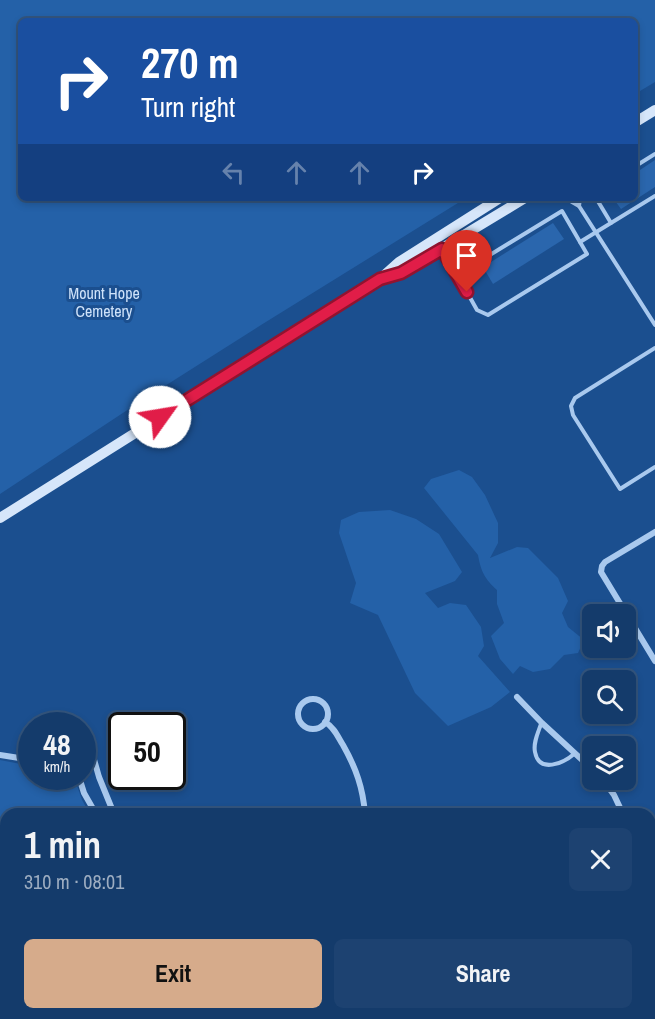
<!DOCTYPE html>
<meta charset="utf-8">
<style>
:root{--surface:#143b6b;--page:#1d4271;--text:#f1f3f6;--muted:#9dadc1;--line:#33557e;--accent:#d6ab8b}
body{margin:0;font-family:"Archivo Narrow",sans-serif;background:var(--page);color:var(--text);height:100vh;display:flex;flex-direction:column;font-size:22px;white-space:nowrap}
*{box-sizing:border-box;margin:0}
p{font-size:20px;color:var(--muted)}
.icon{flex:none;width:33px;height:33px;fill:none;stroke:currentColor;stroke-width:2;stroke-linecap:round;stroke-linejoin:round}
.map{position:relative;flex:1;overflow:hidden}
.drawer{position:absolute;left:0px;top:808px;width:656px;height:212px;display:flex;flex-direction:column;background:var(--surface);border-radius:18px 18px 0 0;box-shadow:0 3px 9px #0003,0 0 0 2px var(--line)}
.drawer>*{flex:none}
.top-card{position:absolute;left:18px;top:18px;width:620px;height:183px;border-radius:9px;box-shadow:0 3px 9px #0003,0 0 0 2px var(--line);background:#1a4fa0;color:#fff;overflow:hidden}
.tools{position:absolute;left:582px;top:604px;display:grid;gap:12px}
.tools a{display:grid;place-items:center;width:54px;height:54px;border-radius:9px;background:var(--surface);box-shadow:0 3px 9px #0003,0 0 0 2px var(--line);font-size:30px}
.speed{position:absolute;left:18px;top:712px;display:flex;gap:12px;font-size:30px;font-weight:700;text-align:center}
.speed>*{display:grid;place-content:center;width:78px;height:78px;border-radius:50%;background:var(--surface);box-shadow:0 3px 9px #0003,0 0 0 2px var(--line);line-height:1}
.speed small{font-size:15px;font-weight:400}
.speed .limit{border:3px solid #111;border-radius:9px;background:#fff;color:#111}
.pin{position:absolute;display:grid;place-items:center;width:51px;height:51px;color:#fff;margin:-62px -26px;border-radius:50% 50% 50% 0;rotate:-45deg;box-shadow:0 0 6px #0007}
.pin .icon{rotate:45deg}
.me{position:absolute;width:66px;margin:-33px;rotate:58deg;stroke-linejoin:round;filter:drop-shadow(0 0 4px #0008)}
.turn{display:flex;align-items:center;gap:21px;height:126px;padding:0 24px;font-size:27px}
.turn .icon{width:78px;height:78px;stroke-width:2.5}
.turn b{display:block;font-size:42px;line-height:51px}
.lanes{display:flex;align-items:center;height:57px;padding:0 24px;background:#0003;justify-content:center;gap:30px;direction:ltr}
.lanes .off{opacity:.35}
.round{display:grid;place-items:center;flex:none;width:63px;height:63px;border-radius:9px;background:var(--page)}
.headline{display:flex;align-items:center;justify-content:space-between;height:102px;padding:0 24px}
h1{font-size:36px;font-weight:700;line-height:45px}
.primary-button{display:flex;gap:12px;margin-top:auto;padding:12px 24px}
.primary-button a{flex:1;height:69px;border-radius:9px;background:var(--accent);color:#111;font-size:24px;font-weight:700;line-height:69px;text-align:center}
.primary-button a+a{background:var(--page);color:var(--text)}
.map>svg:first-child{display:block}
</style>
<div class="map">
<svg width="655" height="1019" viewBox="0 0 655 1019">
<rect width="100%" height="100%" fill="#1b4f8f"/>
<g fill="#2461a8">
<polygon points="0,0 655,0 655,82 635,94 634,21 21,21 21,198 466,198 261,325 138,403 0,494"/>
<path d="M459 470 472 477 485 495 498 523V543L490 558 517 547 528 548 558 578 568 601 562 613 568 627 584 640 578 653 564 655 550 669 533 672 520 666 513 674 500 659 491 636 504 623 497 604V590C485 579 481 572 478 555L424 488 431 479Z"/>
<polygon points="390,510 416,519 439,534 462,572 455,581 425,593 438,608 450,603 466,605 481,627 484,646 478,656 510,692 491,707 448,726 415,693 378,615 350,603 356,583 339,533 341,520 359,512"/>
<polygon points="0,760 31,766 32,777 74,777 82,800 90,814 6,814 6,850 0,837"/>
<polygon points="471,1014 615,1014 618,1019 472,1019"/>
</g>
<g fill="#123a6d" stroke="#9cc4f0" stroke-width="1.5">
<polygon points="0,837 6,850 6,929 0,919"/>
<polygon points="275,1014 408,1014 418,1018 422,1014 432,1014 432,1019 274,1019"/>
</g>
<g fill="#2a66ad">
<polygon points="655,160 655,187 621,209 613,198 634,198 634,174"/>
<polygon points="553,223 564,239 493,284 483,267"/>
</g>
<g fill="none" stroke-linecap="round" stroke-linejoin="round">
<g stroke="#a9c9ee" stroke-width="1.5" stroke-dasharray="3 4.5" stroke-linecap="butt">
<polyline points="450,1014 452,1019"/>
<polyline points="258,1019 259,1014"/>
</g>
<g stroke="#a9c9ee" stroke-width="4">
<polyline points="634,167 655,154"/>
<polyline points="570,198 572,202 579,206 655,325"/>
<polyline points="596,198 611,223"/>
<polyline points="579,206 580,198"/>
<polyline points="443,249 477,310 488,315 587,254 580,242 655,196"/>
<polyline points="457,275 562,211 580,242"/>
<polyline points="655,348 575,398 571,406 573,415 620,489 655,467"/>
<path d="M541 724C538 733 533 743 535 752 539 774 564 763 574 754"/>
</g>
<g stroke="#a9c9ee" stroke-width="6">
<polyline points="655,532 605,562 602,566 601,572 655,661"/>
<polyline points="517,697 542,723 592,769"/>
<circle cx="313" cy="714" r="15"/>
<path d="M325 722C334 727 338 737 343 745 356 768 363 788 365 814"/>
<polyline points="0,755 32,760"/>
<polyline points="82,757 93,756 99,777 114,814"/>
<polyline points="79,777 84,793 96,814"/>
<polyline points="603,780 614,795 623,814"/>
<polyline points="0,1009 6,1011"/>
<polyline points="46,1014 76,1019"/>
<polyline points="463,1014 465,1019"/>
<polyline points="17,1019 24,1014"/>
</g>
<g stroke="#d6e6fa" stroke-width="10">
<polyline points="634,123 655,110"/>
<polyline points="383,278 401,273 525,198"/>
<polyline points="0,518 380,279 399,262 500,198"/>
</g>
</g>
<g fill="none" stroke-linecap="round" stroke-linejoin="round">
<g stroke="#92132f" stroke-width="15">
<polyline id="route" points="160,417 380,279 401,273 442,249 467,292"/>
</g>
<use href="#route" stroke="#e11d48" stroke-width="10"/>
</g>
<g text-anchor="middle" stroke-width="6" stroke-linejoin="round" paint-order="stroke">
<g font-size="16" fill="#cfe3fa" stroke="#1b4f8f">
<text x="104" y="299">Mount Hope<tspan x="104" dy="18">Cemetery</tspan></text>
</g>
</g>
</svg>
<div class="tools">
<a><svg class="icon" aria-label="sound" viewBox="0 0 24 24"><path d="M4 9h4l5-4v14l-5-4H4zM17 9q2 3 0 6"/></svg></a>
<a><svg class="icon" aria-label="search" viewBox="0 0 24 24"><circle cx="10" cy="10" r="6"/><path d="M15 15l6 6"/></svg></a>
<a><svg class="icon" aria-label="layers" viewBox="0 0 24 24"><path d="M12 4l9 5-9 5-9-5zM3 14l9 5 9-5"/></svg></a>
</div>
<div class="speed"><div>48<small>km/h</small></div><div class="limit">50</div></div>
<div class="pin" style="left:467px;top:292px;background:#d93025"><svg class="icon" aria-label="arrive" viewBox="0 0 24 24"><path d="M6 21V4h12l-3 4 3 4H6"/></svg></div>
<svg class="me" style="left:160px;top:417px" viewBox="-20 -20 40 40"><circle r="19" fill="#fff"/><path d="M0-13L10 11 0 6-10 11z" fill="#e11d48"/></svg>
<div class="top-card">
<div class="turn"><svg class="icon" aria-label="right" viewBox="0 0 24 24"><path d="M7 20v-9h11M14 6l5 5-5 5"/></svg><div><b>270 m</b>Turn right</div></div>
<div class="lanes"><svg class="icon off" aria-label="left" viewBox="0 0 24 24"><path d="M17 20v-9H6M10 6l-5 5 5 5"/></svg><svg class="icon off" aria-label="ahead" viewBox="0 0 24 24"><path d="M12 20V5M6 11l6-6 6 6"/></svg><svg class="icon off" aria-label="ahead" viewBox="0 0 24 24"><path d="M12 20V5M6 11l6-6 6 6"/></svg><svg class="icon" aria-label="right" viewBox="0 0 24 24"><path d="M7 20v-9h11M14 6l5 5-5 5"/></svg></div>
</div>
<section class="drawer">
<div class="headline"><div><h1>1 min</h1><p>310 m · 08:01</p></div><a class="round"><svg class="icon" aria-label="close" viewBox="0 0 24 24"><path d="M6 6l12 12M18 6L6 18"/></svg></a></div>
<div class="primary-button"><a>Exit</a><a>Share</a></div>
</section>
</div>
